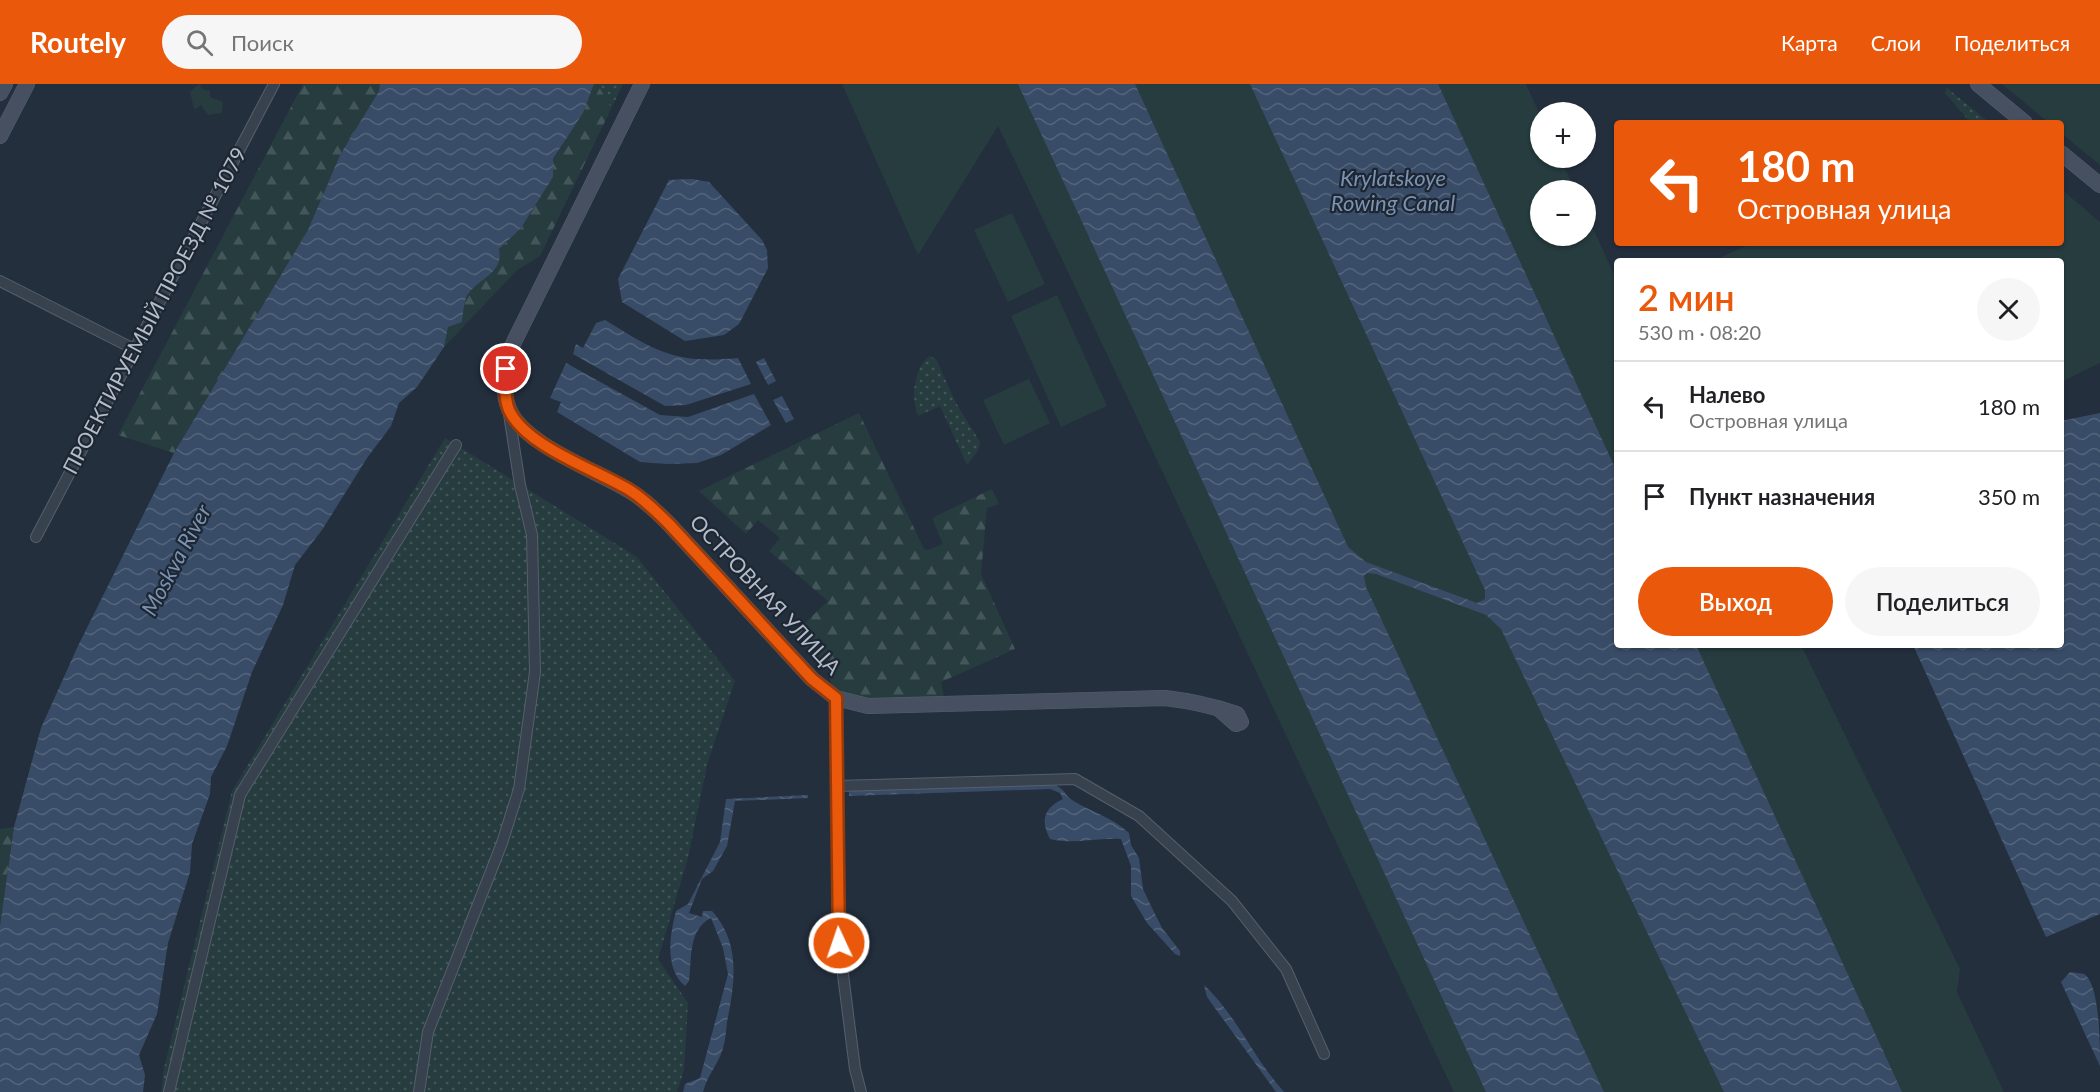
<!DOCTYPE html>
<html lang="ru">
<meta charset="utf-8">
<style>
:root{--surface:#fff;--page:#f6f6f6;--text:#202124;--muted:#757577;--line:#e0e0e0;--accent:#ea580c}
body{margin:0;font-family:Lato,sans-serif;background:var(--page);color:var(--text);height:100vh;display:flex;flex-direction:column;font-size:22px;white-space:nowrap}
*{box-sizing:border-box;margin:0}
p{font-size:20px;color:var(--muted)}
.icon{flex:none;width:33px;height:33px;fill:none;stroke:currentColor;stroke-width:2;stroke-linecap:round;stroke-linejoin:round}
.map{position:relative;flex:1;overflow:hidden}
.drawer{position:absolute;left:1614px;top:174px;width:450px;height:390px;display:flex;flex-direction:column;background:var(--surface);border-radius:6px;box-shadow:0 2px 4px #0004}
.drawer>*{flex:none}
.top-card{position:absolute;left:1614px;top:36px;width:450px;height:126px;border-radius:6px;box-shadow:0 2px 4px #0004;background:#ea580c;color:#fff;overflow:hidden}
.buttons{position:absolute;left:1530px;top:18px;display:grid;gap:12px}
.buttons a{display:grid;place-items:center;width:66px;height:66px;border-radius:50%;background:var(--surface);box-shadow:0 2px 4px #0004;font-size:30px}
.pin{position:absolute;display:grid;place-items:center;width:51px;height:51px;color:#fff;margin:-26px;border:3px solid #fff;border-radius:50%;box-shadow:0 2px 6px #0007}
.me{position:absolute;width:66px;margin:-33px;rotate:357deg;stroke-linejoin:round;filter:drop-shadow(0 0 4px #0008)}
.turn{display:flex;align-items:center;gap:21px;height:126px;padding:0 24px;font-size:27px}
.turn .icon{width:78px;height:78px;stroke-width:2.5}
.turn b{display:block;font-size:42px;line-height:51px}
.round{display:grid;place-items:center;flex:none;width:63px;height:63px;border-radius:32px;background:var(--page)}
.summary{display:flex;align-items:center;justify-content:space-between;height:102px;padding:0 24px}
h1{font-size:36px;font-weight:600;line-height:45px;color:var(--accent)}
.action{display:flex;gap:12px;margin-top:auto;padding:12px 24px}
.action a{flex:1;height:69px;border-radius:36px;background:var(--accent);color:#fff;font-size:24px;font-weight:600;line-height:69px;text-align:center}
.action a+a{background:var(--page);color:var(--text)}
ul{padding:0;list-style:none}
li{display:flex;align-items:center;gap:18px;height:90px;padding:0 24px;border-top:2px solid var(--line)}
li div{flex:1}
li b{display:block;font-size:22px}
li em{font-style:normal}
header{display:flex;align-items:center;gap:36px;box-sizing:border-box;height:84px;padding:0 30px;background:var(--accent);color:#fff}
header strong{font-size:28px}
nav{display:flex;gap:33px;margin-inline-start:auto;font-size:21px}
.search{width:420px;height:54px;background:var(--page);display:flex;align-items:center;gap:15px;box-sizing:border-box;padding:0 21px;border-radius:33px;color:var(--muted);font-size:22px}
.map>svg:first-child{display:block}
</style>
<header>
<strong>Routely</strong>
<div class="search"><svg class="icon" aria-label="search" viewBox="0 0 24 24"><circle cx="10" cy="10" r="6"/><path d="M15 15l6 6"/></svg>Поиск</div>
<nav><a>Карта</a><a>Слои</a><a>Поделиться</a></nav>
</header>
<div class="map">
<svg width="2100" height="1008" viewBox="0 0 2100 1008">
<defs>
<pattern id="grass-dots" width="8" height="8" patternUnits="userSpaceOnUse" patternTransform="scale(1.5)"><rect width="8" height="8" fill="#263c3f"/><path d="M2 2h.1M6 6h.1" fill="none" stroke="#435659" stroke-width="1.8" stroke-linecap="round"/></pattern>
<pattern id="forest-firs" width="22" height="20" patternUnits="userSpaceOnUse" patternTransform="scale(1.5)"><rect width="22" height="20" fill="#263c3f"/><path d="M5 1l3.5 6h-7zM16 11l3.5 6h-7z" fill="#435659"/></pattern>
<pattern id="water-waves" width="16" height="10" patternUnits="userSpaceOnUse" patternTransform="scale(1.5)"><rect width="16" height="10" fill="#394c67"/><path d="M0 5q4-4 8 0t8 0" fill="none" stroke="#53647b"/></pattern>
</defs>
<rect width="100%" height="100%" fill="#242f3e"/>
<g fill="url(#grass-dots)">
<polygon points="597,0 623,0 610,27 609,19"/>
<polygon points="1947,4 1990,39 1971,39 1945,9"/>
<path d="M930 272 936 275 956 319 980 358 978 367 967 381 940 322 918 332C911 314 913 284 930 272Z"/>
<polygon points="445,354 637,473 735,597 707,681 688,774 658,875 688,919 684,986 677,1008 161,1008 164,984 232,707"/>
</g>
<g fill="url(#forest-firs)">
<polygon points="303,0 380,0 379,7 340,71 308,146 174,369 118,351"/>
<path d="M594 0H597L609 19 610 27 540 172 517 186 444 263 448 243 462 238C463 230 464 216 468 210 481 193 504 189 499 165L521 144 553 93V76L583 29Z"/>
<path d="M859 329 924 465 928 466 943 460 932 434 992 405 999 420 987 424 981 490 1015 565 941 598 944 612C906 613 865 622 832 602L828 587 793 550 828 517 769 467 780 454 758 436 746 450 699 407Z"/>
<polygon points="14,743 0,842 0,745"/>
</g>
<g fill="#263c3f">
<polygon points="199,0 202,5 210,7 210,13 223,18 222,29 208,31 201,21 196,25 194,24 190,8"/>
<path d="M842 0H1526L1540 31V74H1560L1575 106H1540V152H1586V129L1617 197V561H1801L1960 885 1957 908 2004 1008H1454C1301 686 1153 363 998 42L918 171Z"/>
<polygon points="2002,0 2100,0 2100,81 2061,49 2061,39 2049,39"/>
<polygon points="2061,105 2100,138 2100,279 2061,298 2061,177 1713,177 1752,159 2061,159"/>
<polygon points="1012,129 1045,200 1008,218 974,146"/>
<polygon points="1057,211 1107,322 1061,343 1011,232"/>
<polygon points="1029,295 1050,339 1004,361 983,316"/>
</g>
<g fill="url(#water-waves)">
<path d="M380 0H594L583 29 553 75V93L521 144 499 165C504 189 481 193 468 210 464 216 463 230 462 238L448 243 444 263 417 303 399 319 391 342 367 374 322 446 295 481 283 521 252 588 227 662 211 693 210 710 192 760 190 788 168 859 157 930 139 971 145 991 143 1008H0V842L14 743 41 644 77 564 174 369 308 146 340 71 379 7Z"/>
<polygon points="1018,0 1135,0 1348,463 1366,478 1477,519 1485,515 1485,506 1250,0 1438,0 1617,388 1617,561 1696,561 1902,1008 1724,1008 1501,545 1486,531 1376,490 1367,489 1364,492 1366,503 1604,1008 1486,1008"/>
<polygon points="692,95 709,98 762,156 767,166 768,184 739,240 724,251 685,257 622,218 618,195 669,96"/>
<path d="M605 236C657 268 675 280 738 274L751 300 686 321 665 322 573 270 576 260 583 264 596 239Z"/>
<polygon points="764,274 776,297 768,301 756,278"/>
<polygon points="566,279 660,331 688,333 754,310 771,341 721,371 697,379 668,380 640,378 557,328 561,318 550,314"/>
<polygon points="782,312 794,335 786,339 773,316"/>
<polygon points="2100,329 2100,830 2046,853 1913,561 2061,561 2061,337"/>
<path d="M1050 699C1067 705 1062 709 1072 716 1091 728 1112 733 1129 749L1131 761 1139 774 1143 805 1152 824 1162 844 1180 867V872L1175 870 1147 839 1131 812V782L1121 755C1097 753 1074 761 1050 755 1040 736 1044 724 1063 715L1060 709 1050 705 849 712V706Z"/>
<path d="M808 711V714L735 717 727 762 713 787 702 795 689 829 702 833 703 827H712C741 859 735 899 727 938 726 948 725 961 721 970 715 984 707 993 703 1008H683L685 1000 700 994 728 890 723 864 711 834C688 845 692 875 689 897L685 902C664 884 670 851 676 827L688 820 720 758 726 715Z"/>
<path d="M2070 888C2074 889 2081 889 2084 890 2100 900 2100 961 2100 982L2061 898Z"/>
<path d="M1204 901C1237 932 1254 975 1284 1008H1276L1207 913Z"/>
</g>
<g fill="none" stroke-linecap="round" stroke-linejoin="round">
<g stroke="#565f6c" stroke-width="12">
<g id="street">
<polyline points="0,197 134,265"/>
<polyline points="36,453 274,0"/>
<polyline points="836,614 839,859 855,985 861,1008"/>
<polyline points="838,702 1075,695 1139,732 1232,817 1286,885 1324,970"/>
<polyline points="169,1008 240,711 456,361"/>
<polyline points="419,1008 428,948 502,759 519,705 535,588 532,451 520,401 509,330"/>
</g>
</g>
<g stroke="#565f6c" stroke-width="16">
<g id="secondary">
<path d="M642 0 510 266C506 284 501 306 509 325 523 361 598 387 630 407 645 416 657 428 669 440L812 595 836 614 868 622 1165 614C1191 617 1213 622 1237 630L1241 638 1236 640 1218 624"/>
<polyline points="1978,0 2025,39"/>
<polyline points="0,9 5,0"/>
<polyline points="0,52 27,0"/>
<polyline points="2061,69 2100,101"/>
</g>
</g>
<use href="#street" stroke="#38414e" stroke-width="10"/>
<use href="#secondary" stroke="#465061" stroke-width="15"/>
</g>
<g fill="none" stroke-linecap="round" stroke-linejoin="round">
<g stroke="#983908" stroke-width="15">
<path id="route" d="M506 285C505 298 504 314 509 326 526 363 597 386 631 407 645 416 657 428 669 440L812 595 836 614 839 859"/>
</g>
<use href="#route" stroke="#ea580c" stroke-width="10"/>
</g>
<g text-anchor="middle" stroke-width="4.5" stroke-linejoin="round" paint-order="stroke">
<g font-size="21" fill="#b4bcc9" stroke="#1d2633">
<text transform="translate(155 227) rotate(-62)" y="7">ПРОЕКТИРУЕМЫЙ ПРОЕЗД № 1079</text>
<text transform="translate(765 511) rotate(47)" y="7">ОСТРОВНАЯ УЛИЦА</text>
</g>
<g font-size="22" font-style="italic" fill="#7c92b1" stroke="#1d2633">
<text x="1393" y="102">Krylatskoye<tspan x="1393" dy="25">Rowing Canal</tspan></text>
<text transform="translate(176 476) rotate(-62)" y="8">Moskva River</text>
</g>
</g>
</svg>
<div class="buttons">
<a>+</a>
<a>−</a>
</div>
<div class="pin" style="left:506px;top:285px;background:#d93025"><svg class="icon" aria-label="arrive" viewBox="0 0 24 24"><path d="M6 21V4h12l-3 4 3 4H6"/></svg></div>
<svg class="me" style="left:839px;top:859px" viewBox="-20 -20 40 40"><circle r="17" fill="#ea580c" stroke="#fff" stroke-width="3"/><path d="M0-11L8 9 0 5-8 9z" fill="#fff"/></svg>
<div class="top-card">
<div class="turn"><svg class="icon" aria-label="left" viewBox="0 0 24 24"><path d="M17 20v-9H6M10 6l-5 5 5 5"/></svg><div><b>180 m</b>Островная улица</div></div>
</div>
<section class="drawer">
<div class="summary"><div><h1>2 мин</h1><p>530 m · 08:20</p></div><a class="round"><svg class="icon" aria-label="close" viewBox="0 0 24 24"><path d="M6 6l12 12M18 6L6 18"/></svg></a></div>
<ul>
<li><svg class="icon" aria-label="left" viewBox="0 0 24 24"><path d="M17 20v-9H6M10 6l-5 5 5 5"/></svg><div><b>Налево</b><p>Островная улица</p></div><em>180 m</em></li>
<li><svg class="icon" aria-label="arrive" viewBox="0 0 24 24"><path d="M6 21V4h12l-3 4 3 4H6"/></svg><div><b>Пункт назначения</b></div><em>350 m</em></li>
</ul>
<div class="action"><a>Выход</a><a>Поделиться</a></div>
</section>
</div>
